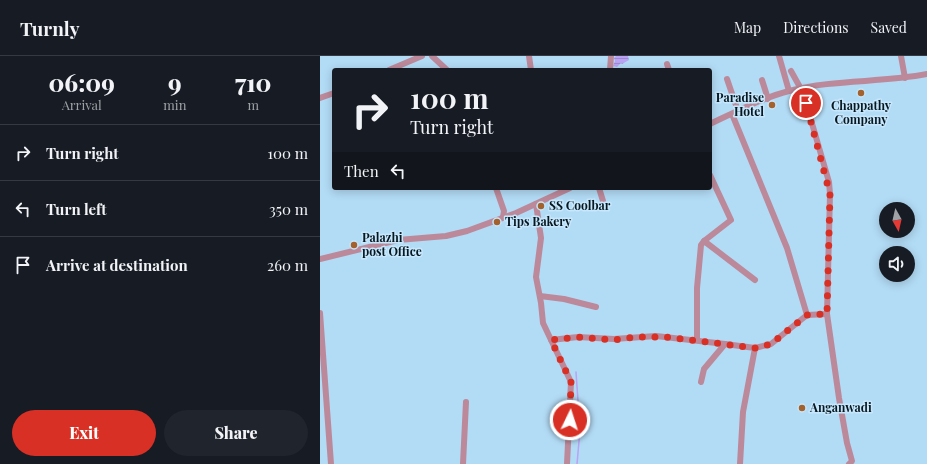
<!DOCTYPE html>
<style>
:root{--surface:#171b24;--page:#20242c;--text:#f1f3f6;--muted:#9ea1a6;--line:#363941;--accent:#d93025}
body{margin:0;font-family:"Playfair Display",serif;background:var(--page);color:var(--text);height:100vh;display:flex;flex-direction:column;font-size:15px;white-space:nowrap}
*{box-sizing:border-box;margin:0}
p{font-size:13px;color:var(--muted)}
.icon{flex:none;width:22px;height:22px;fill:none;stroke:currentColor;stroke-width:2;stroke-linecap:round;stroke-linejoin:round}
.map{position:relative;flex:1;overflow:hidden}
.side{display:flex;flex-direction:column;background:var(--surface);width:320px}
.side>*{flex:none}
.guide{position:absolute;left:12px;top:12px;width:380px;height:122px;border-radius:4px;box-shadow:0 2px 10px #0003;background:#171b24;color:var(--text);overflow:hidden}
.needle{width:26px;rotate:172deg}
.controls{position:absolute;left:559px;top:146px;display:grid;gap:8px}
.controls a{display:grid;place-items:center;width:36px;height:36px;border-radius:50%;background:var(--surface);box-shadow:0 2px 10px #0003;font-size:20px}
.pin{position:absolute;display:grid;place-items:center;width:34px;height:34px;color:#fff;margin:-17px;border:2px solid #fff;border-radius:50%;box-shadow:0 1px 4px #0007}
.me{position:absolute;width:44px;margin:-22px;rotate:4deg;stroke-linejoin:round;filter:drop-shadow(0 0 3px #0008)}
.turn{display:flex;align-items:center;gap:14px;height:84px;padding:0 12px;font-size:18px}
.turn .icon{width:52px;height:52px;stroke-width:2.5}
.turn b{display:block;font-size:28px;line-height:34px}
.then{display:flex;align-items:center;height:38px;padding:0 12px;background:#0003;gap:8px;font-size:15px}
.eta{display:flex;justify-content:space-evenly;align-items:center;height:68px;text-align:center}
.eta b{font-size:24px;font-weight:800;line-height:28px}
.action{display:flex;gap:8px;margin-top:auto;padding:8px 12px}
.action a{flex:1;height:46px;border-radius:24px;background:var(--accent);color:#fff;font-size:16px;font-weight:800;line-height:46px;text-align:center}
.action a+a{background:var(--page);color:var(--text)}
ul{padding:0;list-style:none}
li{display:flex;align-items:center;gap:12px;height:56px;padding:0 12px;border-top:1px solid var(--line)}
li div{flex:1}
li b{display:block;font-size:15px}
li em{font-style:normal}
header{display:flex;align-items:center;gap:24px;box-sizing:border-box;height:56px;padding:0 20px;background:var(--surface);border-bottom:1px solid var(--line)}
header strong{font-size:19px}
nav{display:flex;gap:22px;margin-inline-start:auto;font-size:14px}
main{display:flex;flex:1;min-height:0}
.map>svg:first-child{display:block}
</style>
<header>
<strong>Turnly</strong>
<nav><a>Map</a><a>Directions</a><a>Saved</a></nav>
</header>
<main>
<section class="side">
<div class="eta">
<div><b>06:09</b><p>Arrival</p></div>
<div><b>9</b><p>min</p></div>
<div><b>710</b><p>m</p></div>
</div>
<ul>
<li><svg class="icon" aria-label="right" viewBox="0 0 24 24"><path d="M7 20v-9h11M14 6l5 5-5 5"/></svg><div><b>Turn right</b></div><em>100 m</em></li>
<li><svg class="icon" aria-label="left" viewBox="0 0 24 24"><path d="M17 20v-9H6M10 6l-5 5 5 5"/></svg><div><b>Turn left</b></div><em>350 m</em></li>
<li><svg class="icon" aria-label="arrive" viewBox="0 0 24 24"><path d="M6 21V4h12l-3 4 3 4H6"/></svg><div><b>Arrive at destination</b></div><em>260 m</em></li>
</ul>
<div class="action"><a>Exit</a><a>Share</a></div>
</section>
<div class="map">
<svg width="607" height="408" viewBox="0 0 607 408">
<defs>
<pattern id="water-rules" width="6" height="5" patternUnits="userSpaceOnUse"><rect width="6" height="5" fill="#baa2f4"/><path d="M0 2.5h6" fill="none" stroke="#9e8bd1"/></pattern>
</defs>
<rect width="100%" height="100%" fill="#b2dbf5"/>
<polygon fill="url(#water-rules)" points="296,0 308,0 309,4 302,8 301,7 297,11 293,10 295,5 294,2"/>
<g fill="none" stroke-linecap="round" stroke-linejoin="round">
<polyline stroke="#baa2f4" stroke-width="1.5" points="256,316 260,374 257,408"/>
<g stroke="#bc899a" stroke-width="6">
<polyline points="112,0 127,14"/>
<polyline points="209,0 211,14"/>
<polyline points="459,0 469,35"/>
<polyline points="581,0 585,22"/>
<polyline points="347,8 349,14"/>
<polyline points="69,14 102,0"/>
<polyline points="290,14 291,0"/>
<polyline points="471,15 481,33"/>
<polyline points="407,23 418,55"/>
<polyline points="442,24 448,43"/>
<polyline points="482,33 509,126 510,138 507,258 519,342 527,387 532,405 529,408"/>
<polyline points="0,42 14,37"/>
<polyline points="412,58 467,192 487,259 507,258"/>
<path d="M390 68C415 56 442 42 469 35 514 23 562 27 607 18"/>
<polyline points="176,132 184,155 183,161"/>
<polyline points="279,132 283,145"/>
<polyline points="216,148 221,182 216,221 221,247 223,267 251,326 247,408"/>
<polyline points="384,185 435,224"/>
<polyline points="0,203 78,184 126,180 147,175 196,157 250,132"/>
<polyline points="220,240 244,243 276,251"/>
<polyline points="0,257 11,408"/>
<polyline points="231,284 258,281 294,283 336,280 405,288 384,313 381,326"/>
<polyline points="377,284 377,232 381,189 384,185 411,164 390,119"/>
<polyline points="405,288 435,292 423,356 420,408"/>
<polyline points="435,292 451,288 487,259"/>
<polyline points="143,408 146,346"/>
</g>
</g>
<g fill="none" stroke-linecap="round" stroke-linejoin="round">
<polyline stroke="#d93025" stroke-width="7" stroke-dasharray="0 12.6" points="250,364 251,326 231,284 258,281 294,284 314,281 346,281 435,292 451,288 487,259 507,258 510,138 486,47"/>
</g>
<g fill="#a3622d" stroke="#c6e7fc" stroke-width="1.5">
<circle cx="541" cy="37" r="4"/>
<circle cx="452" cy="49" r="4"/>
<circle cx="221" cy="150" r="4"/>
<circle cx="177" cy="166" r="4"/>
<circle cx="34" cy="189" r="4"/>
<circle cx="482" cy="352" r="4"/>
</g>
<g text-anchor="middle" stroke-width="3" stroke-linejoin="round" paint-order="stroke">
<g font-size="12" font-weight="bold" fill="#081720" stroke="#c6e7fc" text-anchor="start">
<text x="444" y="46" text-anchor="end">Paradise<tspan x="444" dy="14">Hotel</tspan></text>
<text x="541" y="54" text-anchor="middle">Chappathy<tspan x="541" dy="14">Company</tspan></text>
<text x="229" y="154">SS Coolbar</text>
<text x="185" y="170">Tips Bakery</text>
<text x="42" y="186">Palazhi<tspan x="42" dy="14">post Office</tspan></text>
<text x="490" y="356">Anganwadi</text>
</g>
</g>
</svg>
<div class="controls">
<a><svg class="needle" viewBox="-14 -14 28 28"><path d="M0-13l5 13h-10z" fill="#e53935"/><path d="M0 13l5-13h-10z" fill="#9ea1a6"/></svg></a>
<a><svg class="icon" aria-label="sound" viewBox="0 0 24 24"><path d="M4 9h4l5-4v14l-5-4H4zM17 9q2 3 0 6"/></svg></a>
</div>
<div class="pin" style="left:486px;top:47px;background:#d93025"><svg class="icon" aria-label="arrive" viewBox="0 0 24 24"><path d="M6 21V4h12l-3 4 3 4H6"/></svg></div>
<svg class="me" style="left:250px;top:364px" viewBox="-20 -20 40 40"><circle r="17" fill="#d93025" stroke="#fff" stroke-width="3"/><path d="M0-11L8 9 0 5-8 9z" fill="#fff"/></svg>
<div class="guide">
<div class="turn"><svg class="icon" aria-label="right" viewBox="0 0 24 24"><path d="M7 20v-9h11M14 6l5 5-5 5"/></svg><div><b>100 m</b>Turn right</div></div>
<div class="then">Then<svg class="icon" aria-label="left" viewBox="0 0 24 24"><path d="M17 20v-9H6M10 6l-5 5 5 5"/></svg></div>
</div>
</div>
</main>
